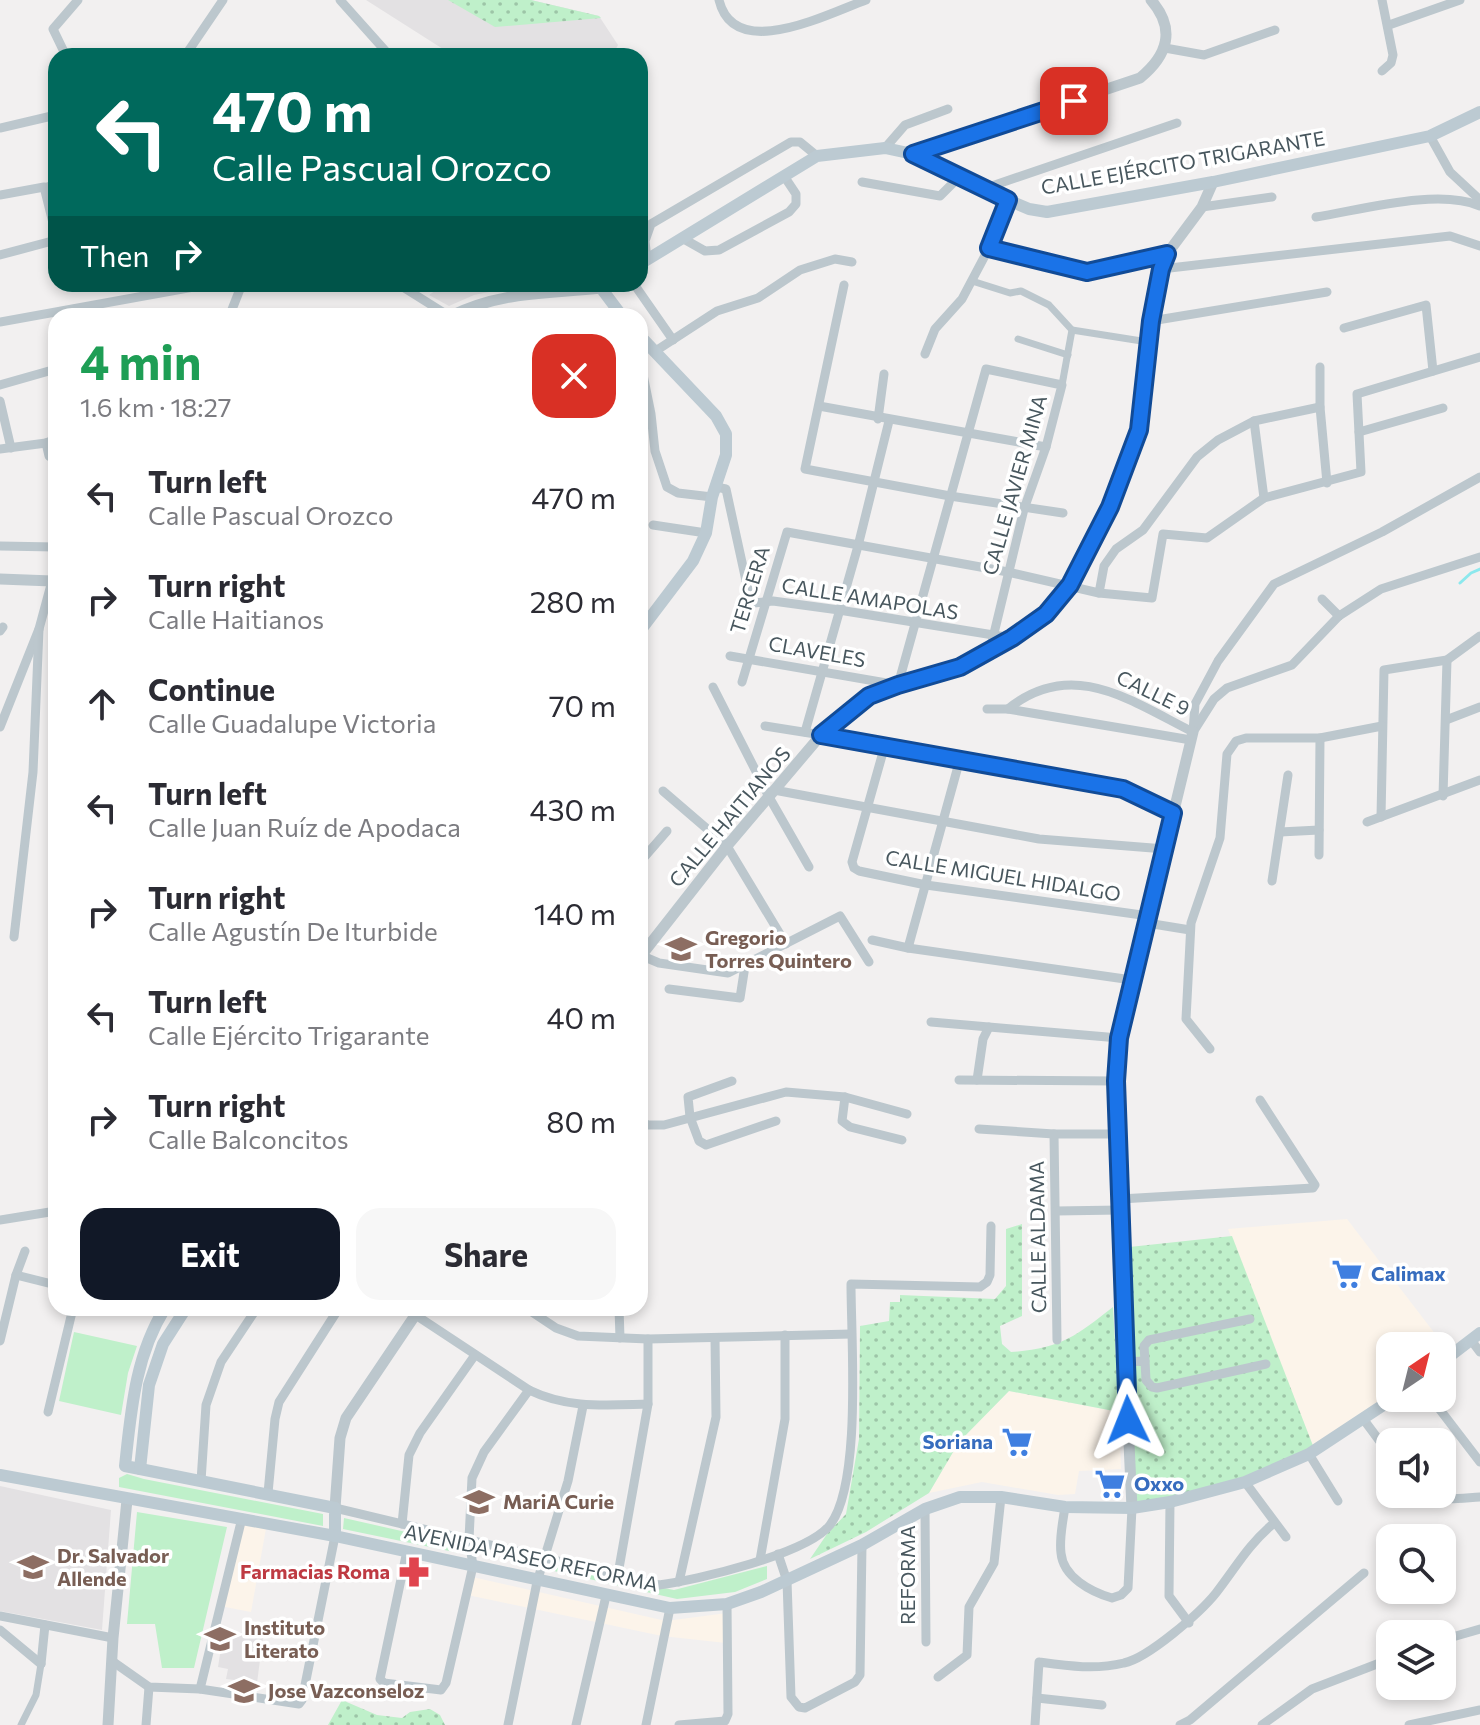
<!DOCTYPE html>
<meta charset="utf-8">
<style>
:root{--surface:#fff;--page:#f7f7f7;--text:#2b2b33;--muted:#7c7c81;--accent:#111827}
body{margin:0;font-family:Commissioner,sans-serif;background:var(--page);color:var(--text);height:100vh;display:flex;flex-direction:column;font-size:30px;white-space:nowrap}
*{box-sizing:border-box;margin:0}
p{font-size:26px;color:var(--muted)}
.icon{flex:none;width:44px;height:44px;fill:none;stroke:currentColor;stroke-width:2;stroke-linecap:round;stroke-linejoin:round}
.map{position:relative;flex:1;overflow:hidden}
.details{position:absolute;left:48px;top:308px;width:600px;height:1008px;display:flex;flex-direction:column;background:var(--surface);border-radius:24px;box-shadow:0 4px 12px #0003}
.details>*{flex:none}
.guide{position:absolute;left:48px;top:48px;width:600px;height:244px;border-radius:24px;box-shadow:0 4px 12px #0003;background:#00695c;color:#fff;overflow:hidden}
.needle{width:52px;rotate:35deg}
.buttons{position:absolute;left:1376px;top:1332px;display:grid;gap:16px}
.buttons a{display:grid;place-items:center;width:80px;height:80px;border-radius:16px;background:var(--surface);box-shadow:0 4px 12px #0003;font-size:40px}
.pin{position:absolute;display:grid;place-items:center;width:68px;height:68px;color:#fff;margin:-34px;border-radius:16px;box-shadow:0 4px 12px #0006}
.me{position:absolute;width:88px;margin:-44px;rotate:358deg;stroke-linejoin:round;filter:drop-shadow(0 0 6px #0008)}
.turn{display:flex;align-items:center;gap:28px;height:168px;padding:0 32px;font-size:36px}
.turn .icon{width:104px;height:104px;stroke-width:2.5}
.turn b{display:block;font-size:56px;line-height:68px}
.then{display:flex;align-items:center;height:76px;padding:0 32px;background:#0003;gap:16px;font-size:30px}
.round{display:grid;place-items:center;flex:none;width:84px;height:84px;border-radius:24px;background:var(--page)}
.headline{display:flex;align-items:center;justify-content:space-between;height:136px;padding:0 32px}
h1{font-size:48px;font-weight:700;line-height:60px;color:#1e9e55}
.button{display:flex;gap:16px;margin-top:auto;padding:16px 32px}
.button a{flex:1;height:92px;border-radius:24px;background:var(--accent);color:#fff;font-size:32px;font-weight:700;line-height:92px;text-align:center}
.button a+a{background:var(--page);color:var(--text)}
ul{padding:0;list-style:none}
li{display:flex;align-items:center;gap:24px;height:104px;padding:0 32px}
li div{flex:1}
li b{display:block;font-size:30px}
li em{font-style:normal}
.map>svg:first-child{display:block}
</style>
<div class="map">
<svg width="1480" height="1725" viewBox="0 0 1480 1725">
<defs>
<pattern id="grass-dots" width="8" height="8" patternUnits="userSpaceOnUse" patternTransform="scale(2)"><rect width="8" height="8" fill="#bff0ca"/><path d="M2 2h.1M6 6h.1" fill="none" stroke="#9dc5a7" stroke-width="1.8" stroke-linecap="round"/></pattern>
</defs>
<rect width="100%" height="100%" fill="#f2f0f0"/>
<g fill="#fcf4ea">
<polygon points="1347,1219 1449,1352 1442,1357 1442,1346 1390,1346 1390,1393 1313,1446 1228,1229"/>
<polygon points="1009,1391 1119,1412 1121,1469 1079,1471 1075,1494 1058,1495 982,1482 929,1493 959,1442"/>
<polygon points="242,1518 267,1523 251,1612 220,1606"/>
<polygon points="468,1576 666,1621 727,1613 726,1643 662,1636 463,1594"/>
</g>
<g fill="#e3e1e3">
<polygon points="366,0 531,0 599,16 618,45 612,56 454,56"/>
<polygon points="445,284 529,284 474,295 449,306 429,295"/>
<polygon points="0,1486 111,1510 102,1630 0,1611"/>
<polygon points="224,1629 263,1637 257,1683 226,1679 228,1669 218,1667"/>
</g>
<g fill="url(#grass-dots)">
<polygon points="448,0 531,0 599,16 601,18 495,27"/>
<path d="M1022 1224V1316L1000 1326 1002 1344 1011 1352C1060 1349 1076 1336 1113 1307L1119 1412 1009 1391 959 1442 929 1493 866 1532 810 1559 827 1534 846 1514 859 1439 860 1326 889 1321 890 1302H900V1295L995 1299 1006 1286V1229Z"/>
<polygon points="1232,1236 1315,1451 1245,1482 1132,1508 1120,1248"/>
<polygon points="342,1700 377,1715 402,1718 410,1712 430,1709 440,1715 445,1725 328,1725"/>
</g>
<g fill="#bff0ca">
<polygon points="74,1332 137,1346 128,1373 121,1415 59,1401"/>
<polygon points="127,1474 144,1479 323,1514 323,1526 119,1487 119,1478"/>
<polygon points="137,1512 227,1527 194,1668 162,1668 155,1624 127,1624"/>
<polygon points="344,1518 459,1544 459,1553 343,1529"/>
<polygon points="767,1566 767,1579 735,1592 677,1599 554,1571 558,1567 674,1590"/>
</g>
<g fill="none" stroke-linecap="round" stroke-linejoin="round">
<polyline stroke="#8ce8ed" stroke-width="3" points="1460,583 1471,573 1480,569"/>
<g stroke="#bcc7cd" stroke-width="7">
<polyline points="44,187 56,183"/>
<polyline points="972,281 1010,293 1021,291 1049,305 1072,330 1148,342"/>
<polyline points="1018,339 1068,355"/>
<polyline points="1062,385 1072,330"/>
<polyline points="21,1725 36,1695 41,1664"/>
</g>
<g stroke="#bcc7cd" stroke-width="9">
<polyline points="340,0 390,56"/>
<path d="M719 0C734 63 827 14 866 0"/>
<polyline points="1389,25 1460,0"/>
<polyline points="1165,48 1204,55 1275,30"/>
<polyline points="66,56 53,29 78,0"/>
<polyline points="187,56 187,53 223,0"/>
<polyline points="1382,71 1391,63 1393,55 1382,0"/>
<polyline points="0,128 56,115"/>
<polyline points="1430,136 1450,172 1480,200"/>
<polyline points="885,148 905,125 948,109"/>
<polyline points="862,182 940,196 958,178"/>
<polyline points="983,189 1177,123"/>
<polyline points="0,195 44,187 56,235"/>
<polyline points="1202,207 1272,197"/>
<path d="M1316 217C1361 210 1438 188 1480 206"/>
<polyline points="682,238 705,251 719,250 789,212 796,204 796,194 784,176"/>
<polyline points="989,248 1087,272 1167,254"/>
<polyline points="0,255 56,240"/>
<polyline points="647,259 645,241 651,224 791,142 800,142 817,156"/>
<polyline points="1161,269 1450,236 1480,246"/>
<polyline points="398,284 449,316"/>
<polyline points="634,284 673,340"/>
<polyline points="844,285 805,469 950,496 1063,513"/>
<polyline points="233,316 231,312 242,284"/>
<polyline points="1151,321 1327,292"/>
<polyline points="0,322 210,284"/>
<polyline points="1344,328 1426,305 1433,371"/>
<polyline points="654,352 717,311 758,298 800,270 835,259 852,262"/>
<polyline points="925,354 935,329 962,299 989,248 1008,200"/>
<polyline points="640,360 651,414 655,451 667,487 678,493 712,497"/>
<polyline points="1320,367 1320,407 1327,483"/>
<polyline points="0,385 56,369"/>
<polyline points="0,401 11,448"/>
<polyline points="819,406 1046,447"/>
<polyline points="878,419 884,374"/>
<polyline points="1254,421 1264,498"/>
<polyline points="1359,432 1443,408"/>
<polyline points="46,443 49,456 56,461"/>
<polyline points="0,449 46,443 56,439"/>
<polyline points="716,487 726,489 750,599 754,603 773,601 839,610 1012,638"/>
<polyline points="653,525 706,533"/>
<polyline points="0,546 56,547"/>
<polyline points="1099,593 1104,566 1116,549 1143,530 1197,457 1218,440 1254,421 1320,407"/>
<polyline points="1322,599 1339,616"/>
<polyline points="0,631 3,627"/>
<polyline points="730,656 898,685 986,369 1062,385 1046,447 1024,509 990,650"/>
<polyline points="742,682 787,532 1008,572 1099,593 1152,598 1163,534 1207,538 1264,498 1361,472 1357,394 1480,357"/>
<polyline points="713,687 769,797 809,867"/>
<polyline points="987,709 1008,709 1191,740"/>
<path d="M1008 709C1072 657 1131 701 1193 732"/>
<polyline points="1446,720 1480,707"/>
<polyline points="765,726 885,745 1123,789 1173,813"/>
<polyline points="0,727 39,629 52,581"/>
<polyline points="1195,729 1214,699 1227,688 1292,665 1339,616 1381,589 1480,557"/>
<polyline points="805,732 858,546 889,421"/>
<polyline points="1193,732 1195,704 1218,661 1274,584 1382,532 1480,477"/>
<polyline points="885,745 852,862 854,868 859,871 926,885 1149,916"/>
<polyline points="774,790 1039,839 1165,849"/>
<polyline points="663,791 727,846 786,944"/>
<polyline points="1443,796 1447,660"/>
<polyline points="1381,817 1384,670 1447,660 1480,636"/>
<polyline points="1367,822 1480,780"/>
<polyline points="1280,832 1319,830"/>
<polyline points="1319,855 1320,738"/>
<polyline points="640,862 667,831"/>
<polyline points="1272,881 1288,775"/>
<polyline points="1147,923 1190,930"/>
<polyline points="14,937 33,772 39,629"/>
<polyline points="872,940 908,948 1132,980"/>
<polyline points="908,948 960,759"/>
<polyline points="640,955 659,963 728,973 840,916 869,962"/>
<polyline points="669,989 740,998 745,966"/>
<polyline points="931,1022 1119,1038"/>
<polyline points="1210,1049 1186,1019 1191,923 1220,838 1227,754 1236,741 1246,738 1320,738 1382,726"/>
<polyline points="959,1080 1116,1081"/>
<polyline points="977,1080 983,1039 989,1027"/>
<polyline points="732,1081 688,1097 690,1117 699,1141 706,1145 776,1121"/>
<polyline points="845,1097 842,1121 850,1127 902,1140"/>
<polyline points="640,1121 648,1125 664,1125 786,1092 845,1097 907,1114"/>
<polyline points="979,1129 1054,1134 1118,1134"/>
<polyline points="1054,1134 1057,1340"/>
<polyline points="1120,1199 1313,1188 1315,1185 1260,1100"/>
<polyline points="1056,1211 1120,1210"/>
<polyline points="0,1220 56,1211"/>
<polyline points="16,1275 56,1285"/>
<polyline points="133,1308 162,1313"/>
<path d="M405 1308 529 1390C568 1409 606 1405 648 1404"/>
<polyline points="526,1308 556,1328 578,1336 648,1339 851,1334"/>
<polyline points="619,1308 620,1338"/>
<polyline points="1471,1340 1480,1352"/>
<polyline points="0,1341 16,1275 25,1251"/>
<polyline points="1145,1361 1146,1380 1152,1387 1157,1388 1266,1364"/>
<polyline points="1125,1362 1145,1361 1144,1346 1149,1340 1250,1319"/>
<polyline points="1431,1398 1480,1462"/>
<polyline points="48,1412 73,1308"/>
<polyline points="1364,1420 1390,1455"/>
<polyline points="1309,1454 1338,1501"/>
<polyline points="201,1481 206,1405 221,1362 257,1308"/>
<polyline points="1245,1482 1286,1537"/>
<polyline points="268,1493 275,1419 279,1402 339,1308"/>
<path d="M1424 1494C1440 1502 1462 1498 1480 1497"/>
<polyline points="1170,1502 1169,1596 1189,1623"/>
<path d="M1065 1507C1063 1521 1059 1538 1061 1553 1063 1577 1091 1592 1112 1598L1121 1595 1128 1588 1132 1508"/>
<path d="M335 1508 659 1585C697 1580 807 1554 830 1525 862 1483 851 1340 851 1284L980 1287 987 1282 990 1275 991 1226"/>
<polyline points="925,1509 926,1642"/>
<polyline points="402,1524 409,1455 420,1433 475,1355"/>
<polyline points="407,1551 380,1679 384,1683 441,1690 446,1683 473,1566 469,1539 472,1478 484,1452 529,1390"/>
<polyline points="778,1554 787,1581 791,1697 799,1707 805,1708 855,1682 860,1675 862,1545"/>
<polyline points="760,1560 785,1419 785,1335"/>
<polyline points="618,1574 648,1404 648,1339"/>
<polyline points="679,1582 716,1417 715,1338"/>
<polyline points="0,1616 113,1638"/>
<polyline points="0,1630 41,1664"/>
<polyline points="1442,1640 1480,1629"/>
<polyline points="112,1661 149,1687 200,1689 299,1704 302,1700 335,1536"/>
<polyline points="41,1664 45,1625"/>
<polyline points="938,1677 967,1655 969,1607 994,1563 1001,1497"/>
<polyline points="200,1689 242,1518"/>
<polyline points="1037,1698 1102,1705"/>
<polyline points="146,1725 149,1687"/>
<polyline points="508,1725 537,1582 568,1481 583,1406"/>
<polyline points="576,1725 606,1596"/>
<polyline points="646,1725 670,1608"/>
<polyline points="679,1725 725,1721 728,1714 727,1604"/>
<path d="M1035 1725 1039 1662C1068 1666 1095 1670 1124 1663 1148 1658 1200 1613 1216 1593 1237 1566 1247 1546 1274 1523"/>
<polyline points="1180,1725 1190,1720 1364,1573"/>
<polyline points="1262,1725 1312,1689 1390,1659"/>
<polyline points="1409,1725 1480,1710"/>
</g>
<g stroke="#bcc7cd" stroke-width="11">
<path d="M913 154 1140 78C1168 55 1176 29 1151 0"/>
<path d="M451 316C500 291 548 294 601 288"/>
<polyline points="0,579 52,581 56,578"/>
<polyline points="640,957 727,846 821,735 869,696 898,685 960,667 1012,638 1046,614 1070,585 1110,507 1139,430 1148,342 1161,269 1167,254 1202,207 1213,182"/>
<polyline points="335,1508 340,1438 346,1418 420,1308"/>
<polyline points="1132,1508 1120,1248 1116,1081 1119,1038 1193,732"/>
<polyline points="108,1725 113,1638 127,1500"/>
</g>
<g stroke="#bccad2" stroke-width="12">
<polyline points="640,264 817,156 885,148 913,154 1008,200 1029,209 1047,212 1213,182 1430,136 1480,112"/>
<polyline points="608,284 601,288 622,316"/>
<polyline points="640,336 716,416 726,434 726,455 712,497 706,533 693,561 640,631"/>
<path d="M165 1308C135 1356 131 1411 125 1466L335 1508V1536"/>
<polyline points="1442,1362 1480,1333"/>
<polyline points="140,1469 149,1385 163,1344 186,1308"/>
<polyline points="0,1475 335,1536 670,1608 727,1604 761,1592 862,1545 925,1509 960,1497 1001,1497 1065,1507 1132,1508 1170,1502 1245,1482 1309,1454 1394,1398"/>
</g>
</g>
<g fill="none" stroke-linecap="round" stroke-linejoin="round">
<g stroke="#114b97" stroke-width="20">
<polyline id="route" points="1074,101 913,154 1008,200 989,248 1087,272 1167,254 1161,269 1151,321 1139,430 1110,507 1070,585 1046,614 1012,638 960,667 898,685 869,696 821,735 1123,789 1173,813 1119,1038 1116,1081 1128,1420"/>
</g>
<use href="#route" stroke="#1a73e8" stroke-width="14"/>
</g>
<defs>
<g id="school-bare" transform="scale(2.4)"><path d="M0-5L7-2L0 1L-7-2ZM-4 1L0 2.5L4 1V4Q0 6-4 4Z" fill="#8d6e63" stroke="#fff" stroke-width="2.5" paint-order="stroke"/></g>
<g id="supermarket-bare" transform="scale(2.4)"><path d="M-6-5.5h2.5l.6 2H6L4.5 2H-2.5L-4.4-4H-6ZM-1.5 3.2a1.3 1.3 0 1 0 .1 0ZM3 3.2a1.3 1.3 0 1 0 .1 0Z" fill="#3f7fe0" stroke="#fff" stroke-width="2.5" paint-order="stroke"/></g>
<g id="pharmacy-bare" transform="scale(2.4)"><path d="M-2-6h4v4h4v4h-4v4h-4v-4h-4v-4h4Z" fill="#e0444e" stroke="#fff" stroke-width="2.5" paint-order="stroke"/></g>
<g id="university-bare" transform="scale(2.4)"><path d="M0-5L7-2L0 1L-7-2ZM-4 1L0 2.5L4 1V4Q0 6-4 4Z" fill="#8d6e63" stroke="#fff" stroke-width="2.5" paint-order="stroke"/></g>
</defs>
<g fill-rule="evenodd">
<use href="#school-bare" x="681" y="949"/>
<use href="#supermarket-bare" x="1347" y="1274"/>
<use href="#supermarket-bare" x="1017" y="1442"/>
<use href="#supermarket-bare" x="1110" y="1484"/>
<use href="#school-bare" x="479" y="1502"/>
<use href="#school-bare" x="33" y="1567"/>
<use href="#pharmacy-bare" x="414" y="1572"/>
<use href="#school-bare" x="220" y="1639"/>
<use href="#university-bare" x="244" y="1691"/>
</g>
<g text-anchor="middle" stroke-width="7" stroke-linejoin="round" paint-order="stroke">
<g font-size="20" fill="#48575e" stroke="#fff">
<text transform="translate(1183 163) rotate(-10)" y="7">CALLE EJÉRCITO TRIGARANTE</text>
<text transform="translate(1015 485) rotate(-74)" y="7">CALLE JAVIER MINA</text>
<text transform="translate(750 590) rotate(-73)" y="7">TERCERA</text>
<text transform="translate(870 599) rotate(9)" y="7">CALLE AMAPOLAS</text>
<text transform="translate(817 652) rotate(10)" y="7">CLAVELES</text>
<text transform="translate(1153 693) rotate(26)" y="7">CALLE 9</text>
<text transform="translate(730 817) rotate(-50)" y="7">CALLE HAITIANOS</text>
<text transform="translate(1003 876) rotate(9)" y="7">CALLE MIGUEL HIDALGO</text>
<text transform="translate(1038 1237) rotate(-91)" y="7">CALLE ALDAMA</text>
<text transform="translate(531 1558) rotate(12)" y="7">AVENIDA PASEO REFORMA</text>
<text transform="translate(908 1575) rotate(-90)" y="7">REFORMA</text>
</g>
<g font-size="20" font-weight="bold" fill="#785e54" stroke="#fff" text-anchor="start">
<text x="705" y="945">Gregorio<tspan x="705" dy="23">Torres Quintero</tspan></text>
<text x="503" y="1509">MariA Curie</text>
<text x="57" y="1563">Dr. Salvador<tspan x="57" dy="23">Allende</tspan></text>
<text x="244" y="1635">Instituto<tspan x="244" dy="23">Literato</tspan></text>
<text x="268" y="1698">Jose Vazconseloz</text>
</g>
<g font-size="20" font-weight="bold" fill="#366cbe" stroke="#fff" text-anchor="start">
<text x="1371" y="1281">Calimax</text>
<text x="993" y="1449" text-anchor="end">Soriana</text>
<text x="1134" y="1491">Oxxo</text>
</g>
<g font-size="20" font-weight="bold" fill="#be3a42" stroke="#fff" text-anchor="end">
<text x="390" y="1579">Farmacias Roma</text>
</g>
</g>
</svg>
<div class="buttons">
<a><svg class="needle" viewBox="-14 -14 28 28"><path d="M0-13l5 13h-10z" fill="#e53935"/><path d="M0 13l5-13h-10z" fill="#7c7c81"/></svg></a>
<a><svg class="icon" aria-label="sound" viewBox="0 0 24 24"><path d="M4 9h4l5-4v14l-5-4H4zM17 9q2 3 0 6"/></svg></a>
<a><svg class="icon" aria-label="search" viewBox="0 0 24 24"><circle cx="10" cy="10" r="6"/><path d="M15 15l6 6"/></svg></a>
<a><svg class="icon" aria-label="layers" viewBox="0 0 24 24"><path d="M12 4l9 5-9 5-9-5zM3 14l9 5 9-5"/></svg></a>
</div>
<div class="pin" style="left:1074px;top:101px;background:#d93025"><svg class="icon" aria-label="arrive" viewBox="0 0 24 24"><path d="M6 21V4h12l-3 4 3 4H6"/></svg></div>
<svg class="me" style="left:1128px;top:1420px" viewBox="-20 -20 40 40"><path d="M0-17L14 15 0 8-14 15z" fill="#1a73e8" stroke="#fff" stroke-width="4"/></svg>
<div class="guide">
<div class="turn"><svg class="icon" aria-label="left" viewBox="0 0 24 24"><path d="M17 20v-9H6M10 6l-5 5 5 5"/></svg><div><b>470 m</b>Calle Pascual Orozco</div></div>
<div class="then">Then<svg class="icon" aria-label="right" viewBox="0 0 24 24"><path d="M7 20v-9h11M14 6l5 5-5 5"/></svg></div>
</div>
<section class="details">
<div class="headline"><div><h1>4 min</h1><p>1.6 km · 18:27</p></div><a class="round" style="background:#d93025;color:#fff"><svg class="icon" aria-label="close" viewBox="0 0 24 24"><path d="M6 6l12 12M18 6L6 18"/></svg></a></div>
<ul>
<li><svg class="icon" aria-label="left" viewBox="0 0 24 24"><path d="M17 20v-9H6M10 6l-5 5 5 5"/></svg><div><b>Turn left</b><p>Calle Pascual Orozco</p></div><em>470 m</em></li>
<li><svg class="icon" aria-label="right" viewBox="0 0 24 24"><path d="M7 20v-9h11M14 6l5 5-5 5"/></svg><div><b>Turn right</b><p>Calle Haitianos</p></div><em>280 m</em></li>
<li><svg class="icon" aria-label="ahead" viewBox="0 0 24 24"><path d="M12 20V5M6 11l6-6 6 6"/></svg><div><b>Continue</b><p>Calle Guadalupe Victoria</p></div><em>70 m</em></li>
<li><svg class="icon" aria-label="left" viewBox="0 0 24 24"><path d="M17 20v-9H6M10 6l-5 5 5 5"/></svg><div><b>Turn left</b><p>Calle Juan Ruíz de Apodaca</p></div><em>430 m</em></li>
<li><svg class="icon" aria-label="right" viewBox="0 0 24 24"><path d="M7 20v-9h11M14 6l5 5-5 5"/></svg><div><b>Turn right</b><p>Calle Agustín De Iturbide</p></div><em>140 m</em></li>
<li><svg class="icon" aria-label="left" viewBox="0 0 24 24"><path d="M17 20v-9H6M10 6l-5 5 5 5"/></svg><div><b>Turn left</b><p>Calle Ejército Trigarante</p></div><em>40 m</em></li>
<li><svg class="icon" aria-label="right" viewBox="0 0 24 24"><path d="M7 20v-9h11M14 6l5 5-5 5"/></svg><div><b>Turn right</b><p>Calle Balconcitos</p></div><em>80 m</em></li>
</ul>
<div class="button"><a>Exit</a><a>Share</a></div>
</section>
</div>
